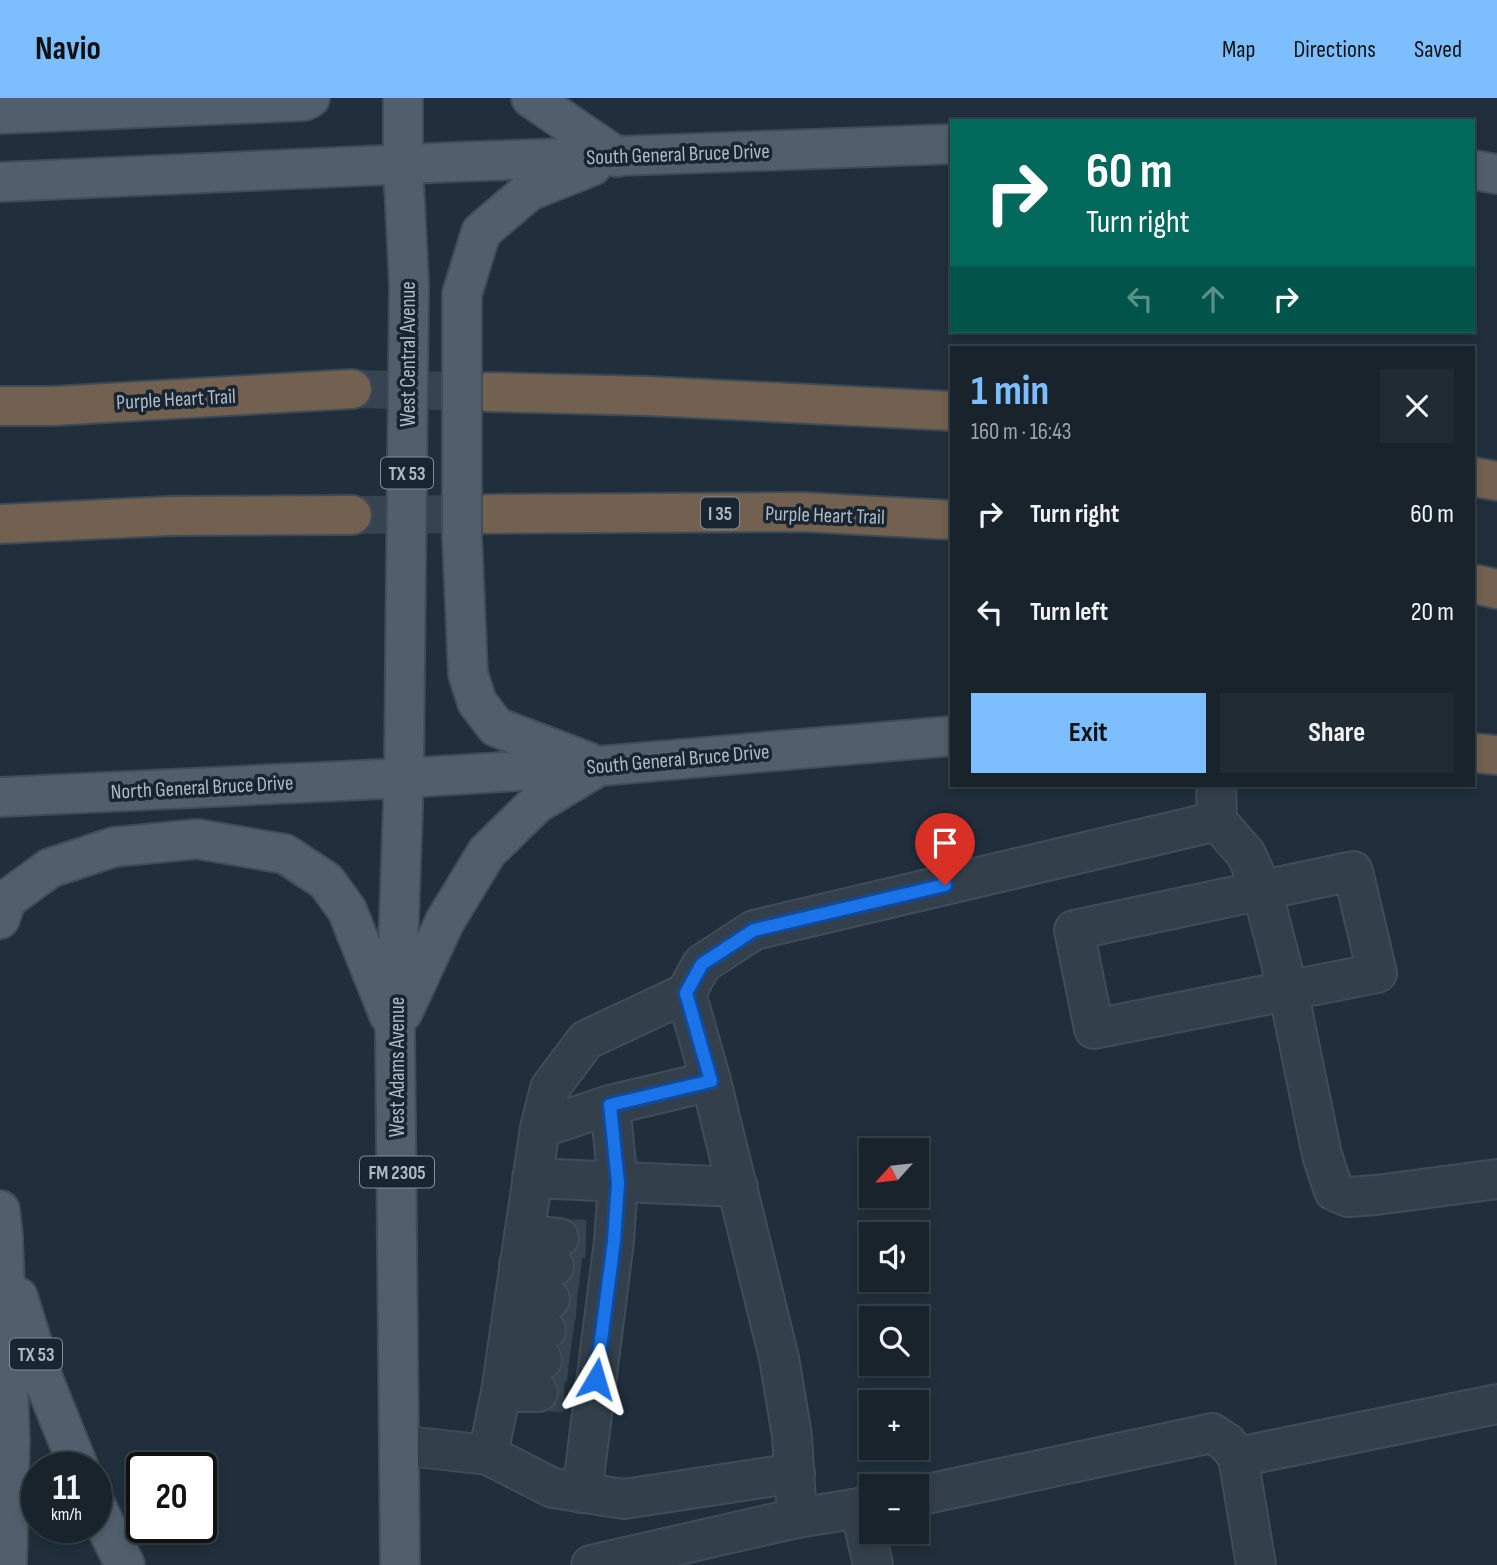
<!DOCTYPE html>
<meta charset="utf-8">
<style>
:root{--surface:#18232c;--page:#212b34;--text:#f1f3f6;--muted:#9fa4a9;--line:#364048;--accent:#7cbeff}
body{margin:0;font-family:"Sofia Sans Condensed",sans-serif;background:var(--page);color:var(--text);height:100vh;display:flex;flex-direction:column;font-size:26px;white-space:nowrap}
*{box-sizing:border-box;margin:0}
p{font-size:23px;color:var(--muted)}
.icon{flex:none;width:38px;height:38px;fill:none;stroke:currentColor;stroke-width:2;stroke-linecap:round;stroke-linejoin:round}
.map{position:relative;flex:1;overflow:hidden}
.panel{position:absolute;left:950px;top:248px;width:525px;height:441px;display:flex;flex-direction:column;background:var(--surface);border-radius:0px;box-shadow:0 4px 10px #0003,0 0 0 2px var(--line)}
.panel>*{flex:none}
.banner{position:absolute;left:950px;top:21px;width:525px;height:214px;border-radius:0px;box-shadow:0 4px 10px #0003,0 0 0 2px var(--line);background:#00695c;color:#fff;overflow:hidden}
.needle{width:46px;rotate:243deg}
.fabs{position:absolute;left:859px;top:1040px;display:grid;gap:14px}
.fabs a{display:grid;place-items:center;width:70px;height:70px;border-radius:0px;background:var(--surface);box-shadow:0 4px 10px #0003,0 0 0 2px var(--line);font-size:35px}
.speed{position:absolute;left:21px;top:1354px;display:flex;gap:14px;font-size:35px;font-weight:700;text-align:center}
.speed>*{display:grid;place-content:center;width:91px;height:91px;border-radius:50%;background:var(--surface);box-shadow:0 4px 10px #0003,0 0 0 2px var(--line);line-height:1}
.speed small{font-size:18px;font-weight:400}
.speed .limit{border:4px solid #111;border-radius:10px;background:#fff;color:#111}
.pin{position:absolute;display:grid;place-items:center;width:60px;height:60px;color:#fff;margin:-72px -30px;border-radius:50% 50% 50% 0;rotate:-45deg;box-shadow:0 0 7px #0007}
.pin .icon{rotate:45deg}
.me{position:absolute;width:77px;margin:-38px;rotate:7deg;stroke-linejoin:round;filter:drop-shadow(0 0 5px #0008)}
.turn{display:flex;align-items:center;gap:24px;height:147px;padding:0 21px;font-size:32px}
.turn .icon{width:91px;height:91px;stroke-width:2.5}
.turn b{display:block;font-size:49px;line-height:60px}
.lanes{display:flex;align-items:center;height:66px;padding:0 21px;background:#0003;justify-content:center;gap:35px;direction:ltr}
.lanes .off{opacity:.35}
.round{display:grid;place-items:center;flex:none;width:74px;height:74px;border-radius:0px;background:var(--page)}
.head{display:flex;align-items:center;justify-content:space-between;height:119px;padding:0 21px}
h1{font-size:42px;font-weight:700;line-height:52px;color:var(--accent)}
.primary-button{display:flex;gap:14px;margin-top:auto;padding:14px 21px}
.primary-button a{flex:1;height:80px;border-radius:0px;background:var(--accent);color:#111;font-size:28px;font-weight:700;line-height:80px;text-align:center}
.primary-button a+a{background:var(--page);color:var(--text)}
ul{padding:0;list-style:none}
li{display:flex;align-items:center;gap:21px;height:98px;padding:0 21px}
li div{flex:1}
li b{display:block;font-size:26px}
li em{font-style:normal}
header{display:flex;align-items:center;gap:42px;box-sizing:border-box;height:98px;padding:0 35px;background:var(--accent);color:#111}
header strong{font-size:33px}
nav{display:flex;gap:38px;margin-inline-start:auto;font-size:24px}
.map>svg:first-child{display:block}
</style>
<header>
<strong>Navio</strong>
<nav><a>Map</a><a>Directions</a><a>Saved</a></nav>
</header>
<div class="map">
<svg width="1497" height="1467" viewBox="0 0 1497 1467">
<rect width="100%" height="100%" fill="#202f3b"/>
<g fill="none" stroke-linecap="round" stroke-linejoin="round">
<g stroke="#354450" stroke-width="38" stroke-dasharray="38 19" stroke-linecap="butt">
<polyline points="559,1140 586,1141"/>
<polyline points="554,1168 581,1171"/>
<polyline points="550,1201 577,1203"/>
<polyline points="546,1232 573,1236"/>
<polyline points="542,1262 569,1265"/>
<polyline points="538,1294 564,1295"/>
</g>
<g stroke="#354450" stroke-width="38" stroke-dasharray="38 19" stroke-linecap="butt">
<polyline points="352,291 488,294"/>
<polyline points="352,417 487,416"/>
</g>
<g stroke="#404c57" stroke-width="42">
<g id="minor">
<polyline points="1216,688 1217,723 1246,756 1262,792 1288,892 1322,1057 1334,1093 1348,1099 1376,1097 1497,1081"/>
<polygon points="1353,773 1377,875 1094,931 1074,832"/>
<polyline points="711,983 779,1260 792,1338 797,1420"/>
<polyline points="540,1030 610,1007 711,983 686,895"/>
<polyline points="532,1080 738,1089"/>
<polyline points="524,1137 559,1140"/>
<polyline points="519,1166 554,1168"/>
<polyline points="515,1199 550,1201"/>
<polyline points="510,1232 546,1232"/>
<polyline points="506,1262 542,1262"/>
<polyline points="501,1294 538,1294"/>
<polyline points="399,1347 488,1357 553,1390 624,1401 795,1375"/>
<polyline points="488,1357 501,1294 540,1030 550,990 586,942 686,895 702,866 754,832 1217,723"/>
<polyline points="1238,1359 1497,1306"/>
<polyline points="582,1395 614,1143 618,1085 610,1007"/>
<polyline points="917,1398 1212,1335 1227,1345 1238,1359 1256,1467"/>
<polyline points="860,1410 873,1467"/>
<polyline points="591,1467 797,1420 872,1408"/>
</g>
</g>
<g stroke="#404c57" stroke-width="42">
<g id="major">
<polyline points="403,0 403,67 409,187"/>
<polyline points="531,0 617,59"/>
<polyline points="0,16 304,3 310,0"/>
<polyline points="1474,72 1497,76"/>
<polyline points="0,84 454,64 952,46"/>
<polyline points="462,196 481,134 529,93 592,68"/>
<polyline points="468,576 477,604 496,629 588,664"/>
<polyline points="0,699 404,680 600,668 952,638"/>
<polyline points="0,821 6,802 50,770 114,749 197,741 285,756 326,783 347,812 389,917"/>
<polyline points="403,914 445,823 487,754 536,706 594,671"/>
<polyline points="0,1112 3,1139 10,1342 7,1467"/>
<polyline points="18,1199 44,1283 79,1370"/>
<polyline points="96,1408 125,1467"/>
<polyline points="400,1467 395,932 404,680 405,563"/>
</g>
</g>
<g stroke="#3e4b56" stroke-width="42">
<g id="highway">
<polyline points="488,294 648,298 952,313"/>
<polyline points="0,308 53,308 352,291"/>
<polyline points="1474,379 1497,383"/>
<polyline points="487,416 803,414 952,422"/>
<polyline points="0,426 169,418 352,417"/>
<polyline points="1474,486 1497,491"/>
<polyline points="1474,655 1497,657"/>
</g>
</g>
<use href="#minor" stroke="#33404b" stroke-width="38"/>
<use href="#major" stroke="#515f6c" stroke-width="38"/>
<use href="#highway" stroke="#726050" stroke-width="38"/>
<g stroke="#404c57" stroke-width="42" stroke-linecap="butt">
<g id="major-bridge">
<polyline points="462,196 462,438 468,576"/>
<polyline points="405,563 409,187"/>
</g>
</g>
<use href="#major-bridge" stroke="#515f6c" stroke-width="38"/>
</g>
<g fill="none" stroke-linecap="round" stroke-linejoin="round">
<g stroke="#114b97" stroke-width="18">
<polyline id="route" points="596,1281 614,1143 618,1085 610,1007 711,983 686,895 702,866 754,832 945,787"/>
</g>
<use href="#route" stroke="#1a73e8" stroke-width="12"/>
</g>
<g text-anchor="middle" stroke-width="7" stroke-linejoin="round" paint-order="stroke">
<g fill="#192530" stroke="#818e9a" stroke-width="2">
<rect x="381" y="359.5" width="52" height="31" rx="5"/>
<rect x="701" y="399.5" width="38" height="31" rx="5"/>
<rect x="360" y="1058.5" width="74" height="31" rx="5"/>
<rect x="10" y="1240.5" width="52" height="31" rx="5"/>
</g>
<g font-size="19" font-weight="bold" fill="#aebbc7">
<text x="407" y="382">TX 53</text>
<text x="720" y="422">I 35</text>
<text x="397" y="1081">FM 2305</text>
<text x="36" y="1263">TX 53</text>
</g>
<g font-size="21" fill="#aebbc7" stroke="#192530">
<text transform="translate(678 56) rotate(-2)" y="7">South General Bruce Drive</text>
<text transform="translate(408 256) rotate(-90)" y="7">West Central Avenue</text>
<text transform="translate(176 301) rotate(-3)" y="7">Purple Heart Trail</text>
<text transform="translate(825 417) rotate(2)" y="7">Purple Heart Trail</text>
<text transform="translate(678 661) rotate(-5)" y="7">South General Bruce Drive</text>
<text transform="translate(202 689) rotate(-3)" y="7">North General Bruce Drive</text>
<text transform="translate(397 969) rotate(-90)" y="7">West Adams Avenue</text>
</g>
</g>
</svg>
<div class="fabs">
<a><svg class="needle" viewBox="-14 -14 28 28"><path d="M0-13l5 13h-10z" fill="#e53935"/><path d="M0 13l5-13h-10z" fill="#9fa4a9"/></svg></a>
<a><svg class="icon" aria-label="sound" viewBox="0 0 24 24"><path d="M4 9h4l5-4v14l-5-4H4zM17 9q2 3 0 6"/></svg></a>
<a><svg class="icon" aria-label="search" viewBox="0 0 24 24"><circle cx="10" cy="10" r="6"/><path d="M15 15l6 6"/></svg></a>
<a>+</a>
<a>−</a>
</div>
<div class="speed"><div>11<small>km/h</small></div><div class="limit">20</div></div>
<div class="pin" style="left:945px;top:787px;background:#d93025"><svg class="icon" aria-label="arrive" viewBox="0 0 24 24"><path d="M6 21V4h12l-3 4 3 4H6"/></svg></div>
<svg class="me" style="left:596px;top:1281px" viewBox="-20 -20 40 40"><path d="M0-17L14 15 0 8-14 15z" fill="#1a73e8" stroke="#fff" stroke-width="4"/></svg>
<div class="banner">
<div class="turn"><svg class="icon" aria-label="right" viewBox="0 0 24 24"><path d="M7 20v-9h11M14 6l5 5-5 5"/></svg><div><b>60 m</b>Turn right</div></div>
<div class="lanes"><svg class="icon off" aria-label="left" viewBox="0 0 24 24"><path d="M17 20v-9H6M10 6l-5 5 5 5"/></svg><svg class="icon off" aria-label="ahead" viewBox="0 0 24 24"><path d="M12 20V5M6 11l6-6 6 6"/></svg><svg class="icon" aria-label="right" viewBox="0 0 24 24"><path d="M7 20v-9h11M14 6l5 5-5 5"/></svg></div>
</div>
<section class="panel">
<div class="head"><div><h1>1 min</h1><p>160 m · 16:43</p></div><a class="round"><svg class="icon" aria-label="close" viewBox="0 0 24 24"><path d="M6 6l12 12M18 6L6 18"/></svg></a></div>
<ul>
<li><svg class="icon" aria-label="right" viewBox="0 0 24 24"><path d="M7 20v-9h11M14 6l5 5-5 5"/></svg><div><b>Turn right</b></div><em>60 m</em></li>
<li><svg class="icon" aria-label="left" viewBox="0 0 24 24"><path d="M17 20v-9H6M10 6l-5 5 5 5"/></svg><div><b>Turn left</b></div><em>20 m</em></li>
</ul>
<div class="primary-button"><a>Exit</a><a>Share</a></div>
</section>
</div>
